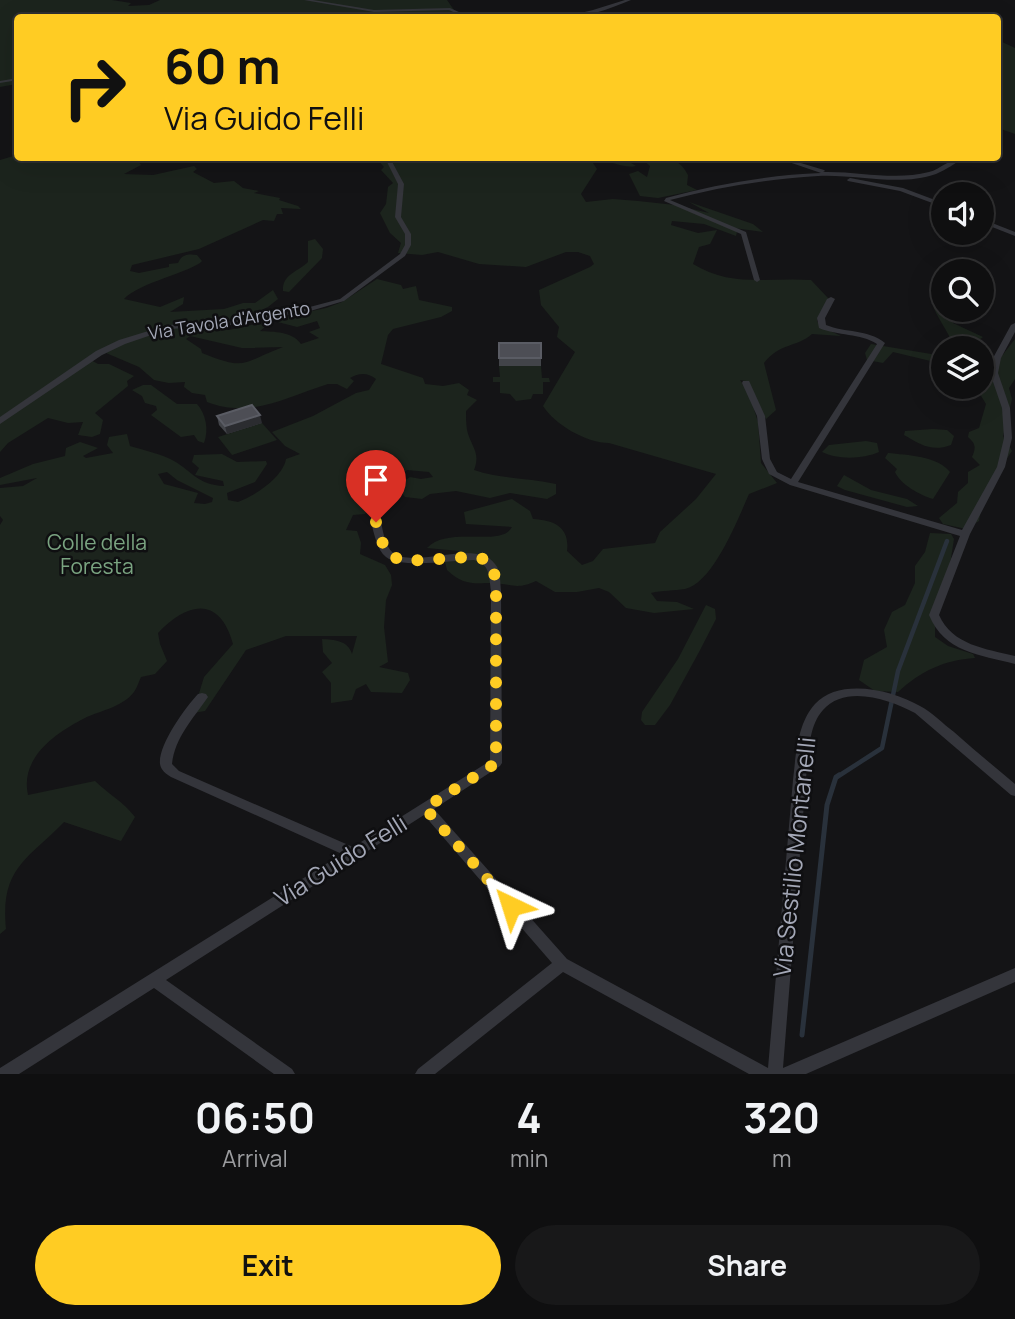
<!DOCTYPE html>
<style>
:root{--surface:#0f0f10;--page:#181819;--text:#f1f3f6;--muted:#9b9c9f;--line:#2f2f30;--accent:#ffcc23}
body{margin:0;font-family:Manrope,sans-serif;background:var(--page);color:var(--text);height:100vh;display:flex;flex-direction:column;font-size:26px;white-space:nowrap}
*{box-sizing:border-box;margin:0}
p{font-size:23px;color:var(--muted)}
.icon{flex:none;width:38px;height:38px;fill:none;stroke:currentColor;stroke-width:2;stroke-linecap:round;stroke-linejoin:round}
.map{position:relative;height:1074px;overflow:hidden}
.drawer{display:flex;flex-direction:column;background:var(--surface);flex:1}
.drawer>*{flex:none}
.top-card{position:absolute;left:14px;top:14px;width:987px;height:147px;border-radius:7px;box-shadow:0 7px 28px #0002,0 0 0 2px var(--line);background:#ffcc23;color:#111;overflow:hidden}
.controls{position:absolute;left:931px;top:182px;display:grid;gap:14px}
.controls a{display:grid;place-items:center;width:63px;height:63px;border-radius:50%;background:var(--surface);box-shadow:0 7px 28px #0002,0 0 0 2px var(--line);font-size:35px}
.pin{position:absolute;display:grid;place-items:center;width:60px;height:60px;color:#fff;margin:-72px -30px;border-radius:50% 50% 50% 0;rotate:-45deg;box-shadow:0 0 7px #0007}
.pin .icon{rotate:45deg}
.me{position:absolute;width:77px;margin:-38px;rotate:319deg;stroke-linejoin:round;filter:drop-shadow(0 0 5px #0008)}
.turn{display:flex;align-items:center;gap:24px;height:147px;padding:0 35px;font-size:32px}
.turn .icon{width:91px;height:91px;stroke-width:2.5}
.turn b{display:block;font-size:49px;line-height:60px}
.eta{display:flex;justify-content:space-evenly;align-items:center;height:119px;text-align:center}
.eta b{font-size:42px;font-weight:700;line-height:49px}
.cta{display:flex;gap:14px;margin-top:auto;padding:14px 35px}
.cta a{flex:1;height:80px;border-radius:42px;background:var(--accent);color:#111;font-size:28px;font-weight:700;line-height:80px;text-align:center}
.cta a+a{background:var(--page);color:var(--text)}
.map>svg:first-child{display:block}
</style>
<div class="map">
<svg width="1015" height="1074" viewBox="0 0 1015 1074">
<rect width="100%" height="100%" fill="#141416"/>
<g fill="#1c241d" fill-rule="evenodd">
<polygon points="0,0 112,0 131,3 128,6 149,5 160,0 447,0 454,10 468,17 18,18 17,84 0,87"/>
<polygon points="998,40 1015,48 1015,134 998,128"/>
<path d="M17 155 18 158H152L138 161 141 165 124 174 153 175 194 166 197 169 193 172 214 183 234 181 243 188 259 191 254 193 280 198 279 200 298 206 301 209 281 208 283 214H277L274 221 263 220 199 249 132 265 130 271 139 273 169 267V264L178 263C182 254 188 254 197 255L202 261C194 271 138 283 124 299L160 307 184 297 183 304 170 312 224 309 243 303H255L273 290 278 299 268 307 243 318 198 323 201 326 229 330 264 322 266 326 260 331C274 332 292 331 301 344L319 338 309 332 320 328 317 321 297 327 270 320 326 308 342 302 377 279 401 285 403 289 416 286 419 300 452 307V311L441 317 393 329 388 335 381 364 423 378 425 384 443 386 459 383 469 390 467 395 477 400 466 411C466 417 466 424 467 430 471 447 481 452 474 470 501 479 528 478 556 484V494L547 499 510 493 490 498 456 491 430 494 422 499 405 497 399 490 401 483 410 477 421 479 433 477 429 472 407 470 379 490 365 514 353 515 346 530 357 531 361 543 360 554 385 565 391 575 392 585 386 600 384 627 388 662 379 667 408 673 410 680 402 693 371 692 366 684 356 689 352 700 331 703V683L322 672 332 663 323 652 322 639C334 640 348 640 352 654L357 636H286L246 650 205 711 193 713 204 677 233 644C220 596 188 601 158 633L160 644 167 661 155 674 141 677C139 681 137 688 134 692 122 708 97 711 81 720 53 735 20 759 28 795L95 781C108 794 123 801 135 817L121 841 64 822C27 860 0 868 6 929L0 934V525L3 520 0 516V488L23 486 37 478 0 485V478L33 464 65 456 66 448 80 442 98 448 83 456 86 458 113 453 107 445 109 437 127 434 130 446C143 450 162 454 174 461 193 472 198 485 224 486L223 481 195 475 199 468 192 462 194 455 222 454 237 462 266 461 267 464 255 482 227 493 228 500 238 502C255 496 283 477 286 459L300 454 285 446 272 432 313 416 356 393 369 390 376 379C367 372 359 373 350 378L354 381 347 389 337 384H328C286 397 251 419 207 402L205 395 192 393 184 387 185 382 169 383 154 380 139 367 106 353 91 360 98 364H109L134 376 127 381 128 386 95 413 103 420 100 434 92 437 78 435 83 422 68 423 48 418 8 443 0 452V160ZM190 336 242 348 283 347C241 363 247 371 202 353L201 349 186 339ZM167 472 177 480 213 498 212 502 205 504 194 503 198 493 164 484 158 474Z"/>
<path d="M376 158H623L636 166C622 169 609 159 594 160L593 163 597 169 581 194 586 202 613 199 638 201 675 205 709 213 689 202 753 224 763 232 734 228 737 232 736 236 704 224 672 221 671 225 698 233 717 230 710 244 699 247 693 264C732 288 768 277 811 280L828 298 817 321 820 326 841 336 812 334C796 348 781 342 764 363L776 410 766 419 746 381 740 380 749 393 758 422 761 463 777 483 749 494C738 519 713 583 685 589 674 591 662 590 651 593L657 601 677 602 694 609 654 613 626 608 609 592 599 588 577 592H555L536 581C517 590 512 584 493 583 473 583 464 586 447 570L445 562 459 551 427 548C448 525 501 548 512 527L466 524 464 512 512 499 530 511 533 519C555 520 570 528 567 551L582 565 593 561 603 549 655 543 660 532 696 499 716 474 609 443C587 443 555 425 543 406L575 352 557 337 559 327 541 305 539 290 590 267 594 264 590 256 578 252H566L526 267 479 264 438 252 422 255 398 253 401 243 390 233 380 213 386 204 388 187 393 183 381 170 384 167Z"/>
<path d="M641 158C662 157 678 155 688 175L687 185 697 190 658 198 640 196 629 174 638 171 647 177 650 166Z"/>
<path d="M315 239 323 249 322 258 289 292 283 291C282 274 298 272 308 262V241Z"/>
<path d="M931 300 943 303V310H952L953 323 983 337 968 348H954C949 331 936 318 931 300Z"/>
<path d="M1015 339V379L1009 388 1012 399 1003 436 1012 451 984 491 979 521 966 529 943 524 939 518 957 503 958 492 968 483V472L980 465 972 457C976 448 976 444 968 437L969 432 979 428 986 404 980 394 954 387H982V354L998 361Z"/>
<polygon points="871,344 943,356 943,364 893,352 883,363 867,360 865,353"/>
<polygon points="499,366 541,366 542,378 549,378 550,382 543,382 543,394 533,394 531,399 516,401 510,394 500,393 500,382 493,382 493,377 500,377"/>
<path d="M143 385H151L177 404H197C206 414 209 430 204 443L198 441 194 435 181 437 151 415 157 410 156 406 145 403 142 396 132 390Z"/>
<polygon points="262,423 277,440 232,455 218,437"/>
<path d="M933 429 947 430 954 436 951 445C932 452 921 445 904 435L905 431Z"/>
<path d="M866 441 877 443 879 452C863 459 838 460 822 452L829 445Z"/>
<path d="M888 453C907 455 938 456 950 472L933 499C920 495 901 485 895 472L897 469 885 458Z"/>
<polygon points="844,475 871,490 907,499 918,506 907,507 845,490 837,486"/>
<path d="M930 533 951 534 954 539 948 577 935 613V637L948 646 973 654 975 658C944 660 921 671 898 692L875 691 859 680 864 660 887 647 884 630 892 612 905 605 915 583V566L925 552Z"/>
<polygon points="706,605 715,609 716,619 699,652 670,705 655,725 645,725 641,720 642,712 678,659"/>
</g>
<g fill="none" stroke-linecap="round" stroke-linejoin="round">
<polyline stroke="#29313b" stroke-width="4.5" points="837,777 882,748 898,671 947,541"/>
<polyline stroke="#29313b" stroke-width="5" points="802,1035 827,805 836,777 839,775"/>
<g fill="#34353b" fill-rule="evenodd">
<polygon points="304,0 313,0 374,10 450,8 472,18 466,18 449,10 374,12"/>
<path d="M625 0H631C610 9 584 18 560 18L593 10Z"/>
<polygon points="18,78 18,80 0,83 0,81"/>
<polygon points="385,158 390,158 404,184 401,217 411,234 411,245 405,256 344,301 307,312 232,325 169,329 125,344 102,355 0,424 0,417 96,351 119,340 168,325 232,321 306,308 340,299 400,254 405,245 405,234 395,217 398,184"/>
<path d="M777 158H784L824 170 825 171 823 172C858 171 894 181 929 172 941 169 951 157 964 158 955 163 946 170 936 174 899 187 857 174 818 176 768 179 719 187 670 200L746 232 760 280 757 282 754 280 741 234 664 201 666 198C717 184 769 175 821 173Z"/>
<polygon points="850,178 903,188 943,203 943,207 900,191 848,181 847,180"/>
<polygon points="982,219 1015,232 1015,236 982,223"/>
<path d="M831 297 835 299 825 318 826 325C845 333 868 329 885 343L798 482 962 530 997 467 1004 438 1002 408 990 373 993 358 1011 325 1015 323V332L1001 358 998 373 1010 408 1012 438 1005 467 970 534 939 615C952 645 986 649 1015 656V664C980 655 944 652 929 615L960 536 790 485 769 474 762 459 757 416 742 383 743 381H749L750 383 765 416 770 459 777 472 791 479 877 344C860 333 838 336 819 328L817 318 827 299Z"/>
<path d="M376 519 381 522C383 531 385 546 393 553 415 569 477 538 495 564 501 571 500 582 501 591L502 763 500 766 434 809 567 959 768 1068 793 780C796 755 797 724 815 704 839 677 893 690 920 706 932 712 943 724 954 732 974 750 995 767 1015 784V796L1011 795 915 713C890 700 846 684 823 710 810 724 809 748 807 766L783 1068 1015 968V982L806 1074H749L563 972 435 1074H415L418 1069 552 963 424 815 166 980 292 1069 295 1074H274L154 988 19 1074H0V1068L342 854 171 777C166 774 161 770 160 764 158 745 185 708 198 694L202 693 206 694 208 697C193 719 175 737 172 764L179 771 353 847 490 761 491 591C489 576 490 564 474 560 453 560 402 569 386 557 377 550 374 533 371 522Z"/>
</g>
</g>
<g fill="#424449">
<rect x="499" y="343" width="42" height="23"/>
<polygon points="217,416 262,423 227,434 219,425"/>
</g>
<polygon fill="#2b2c30" points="260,415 262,423 227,434 225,426"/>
<g fill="#4d4e55" stroke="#5a5c64" stroke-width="2">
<rect x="499" y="343" width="42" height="15"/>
<polygon points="252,405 260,415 225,426 217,416"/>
</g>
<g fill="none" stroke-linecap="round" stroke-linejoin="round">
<path stroke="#ffcc23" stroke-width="12" stroke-dasharray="0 21.6" d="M376 522C379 531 382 544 387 552 403 573 480 545 492 565 495 571 495 584 496 591V763L425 808 511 906"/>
</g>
<g text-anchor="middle" stroke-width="5" stroke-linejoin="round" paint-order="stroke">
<g font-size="18" fill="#a4a8b7" stroke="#0f0f11">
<text transform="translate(229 321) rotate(-9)" y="6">Via Tavola d'Argento</text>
</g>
<g font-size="21" fill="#7aa481" stroke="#0f0f11">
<text x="97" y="550">Colle della<tspan x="97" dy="24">Foresta</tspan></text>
</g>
<g font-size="24" fill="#a4a8b7" stroke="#0f0f11">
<text transform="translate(795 857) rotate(-84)" y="8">Via Sestilio Montanelli</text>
<text transform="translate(341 861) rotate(-32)" y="8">Via Guido Felli</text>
</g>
</g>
</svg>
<div class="controls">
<a><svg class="icon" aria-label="sound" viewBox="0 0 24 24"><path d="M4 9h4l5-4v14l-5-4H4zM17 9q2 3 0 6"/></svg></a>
<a><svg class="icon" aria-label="search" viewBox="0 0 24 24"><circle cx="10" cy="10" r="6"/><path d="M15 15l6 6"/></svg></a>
<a><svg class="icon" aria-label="layers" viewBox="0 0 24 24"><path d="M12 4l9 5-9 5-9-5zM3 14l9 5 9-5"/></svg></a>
</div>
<div class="pin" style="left:376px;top:522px;background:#d93025"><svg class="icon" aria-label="arrive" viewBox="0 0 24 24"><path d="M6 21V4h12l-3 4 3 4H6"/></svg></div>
<svg class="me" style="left:511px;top:906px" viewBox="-20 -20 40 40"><path d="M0-17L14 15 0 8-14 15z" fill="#ffcc23" stroke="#fff" stroke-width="4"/></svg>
<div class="top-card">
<div class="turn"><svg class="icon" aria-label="right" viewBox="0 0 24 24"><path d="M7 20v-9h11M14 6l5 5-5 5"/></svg><div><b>60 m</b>Via Guido Felli</div></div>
</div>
</div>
<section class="drawer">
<div class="eta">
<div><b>06:50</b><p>Arrival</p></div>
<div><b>4</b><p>min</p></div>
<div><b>320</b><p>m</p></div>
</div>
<div class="cta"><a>Exit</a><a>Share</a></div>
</section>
